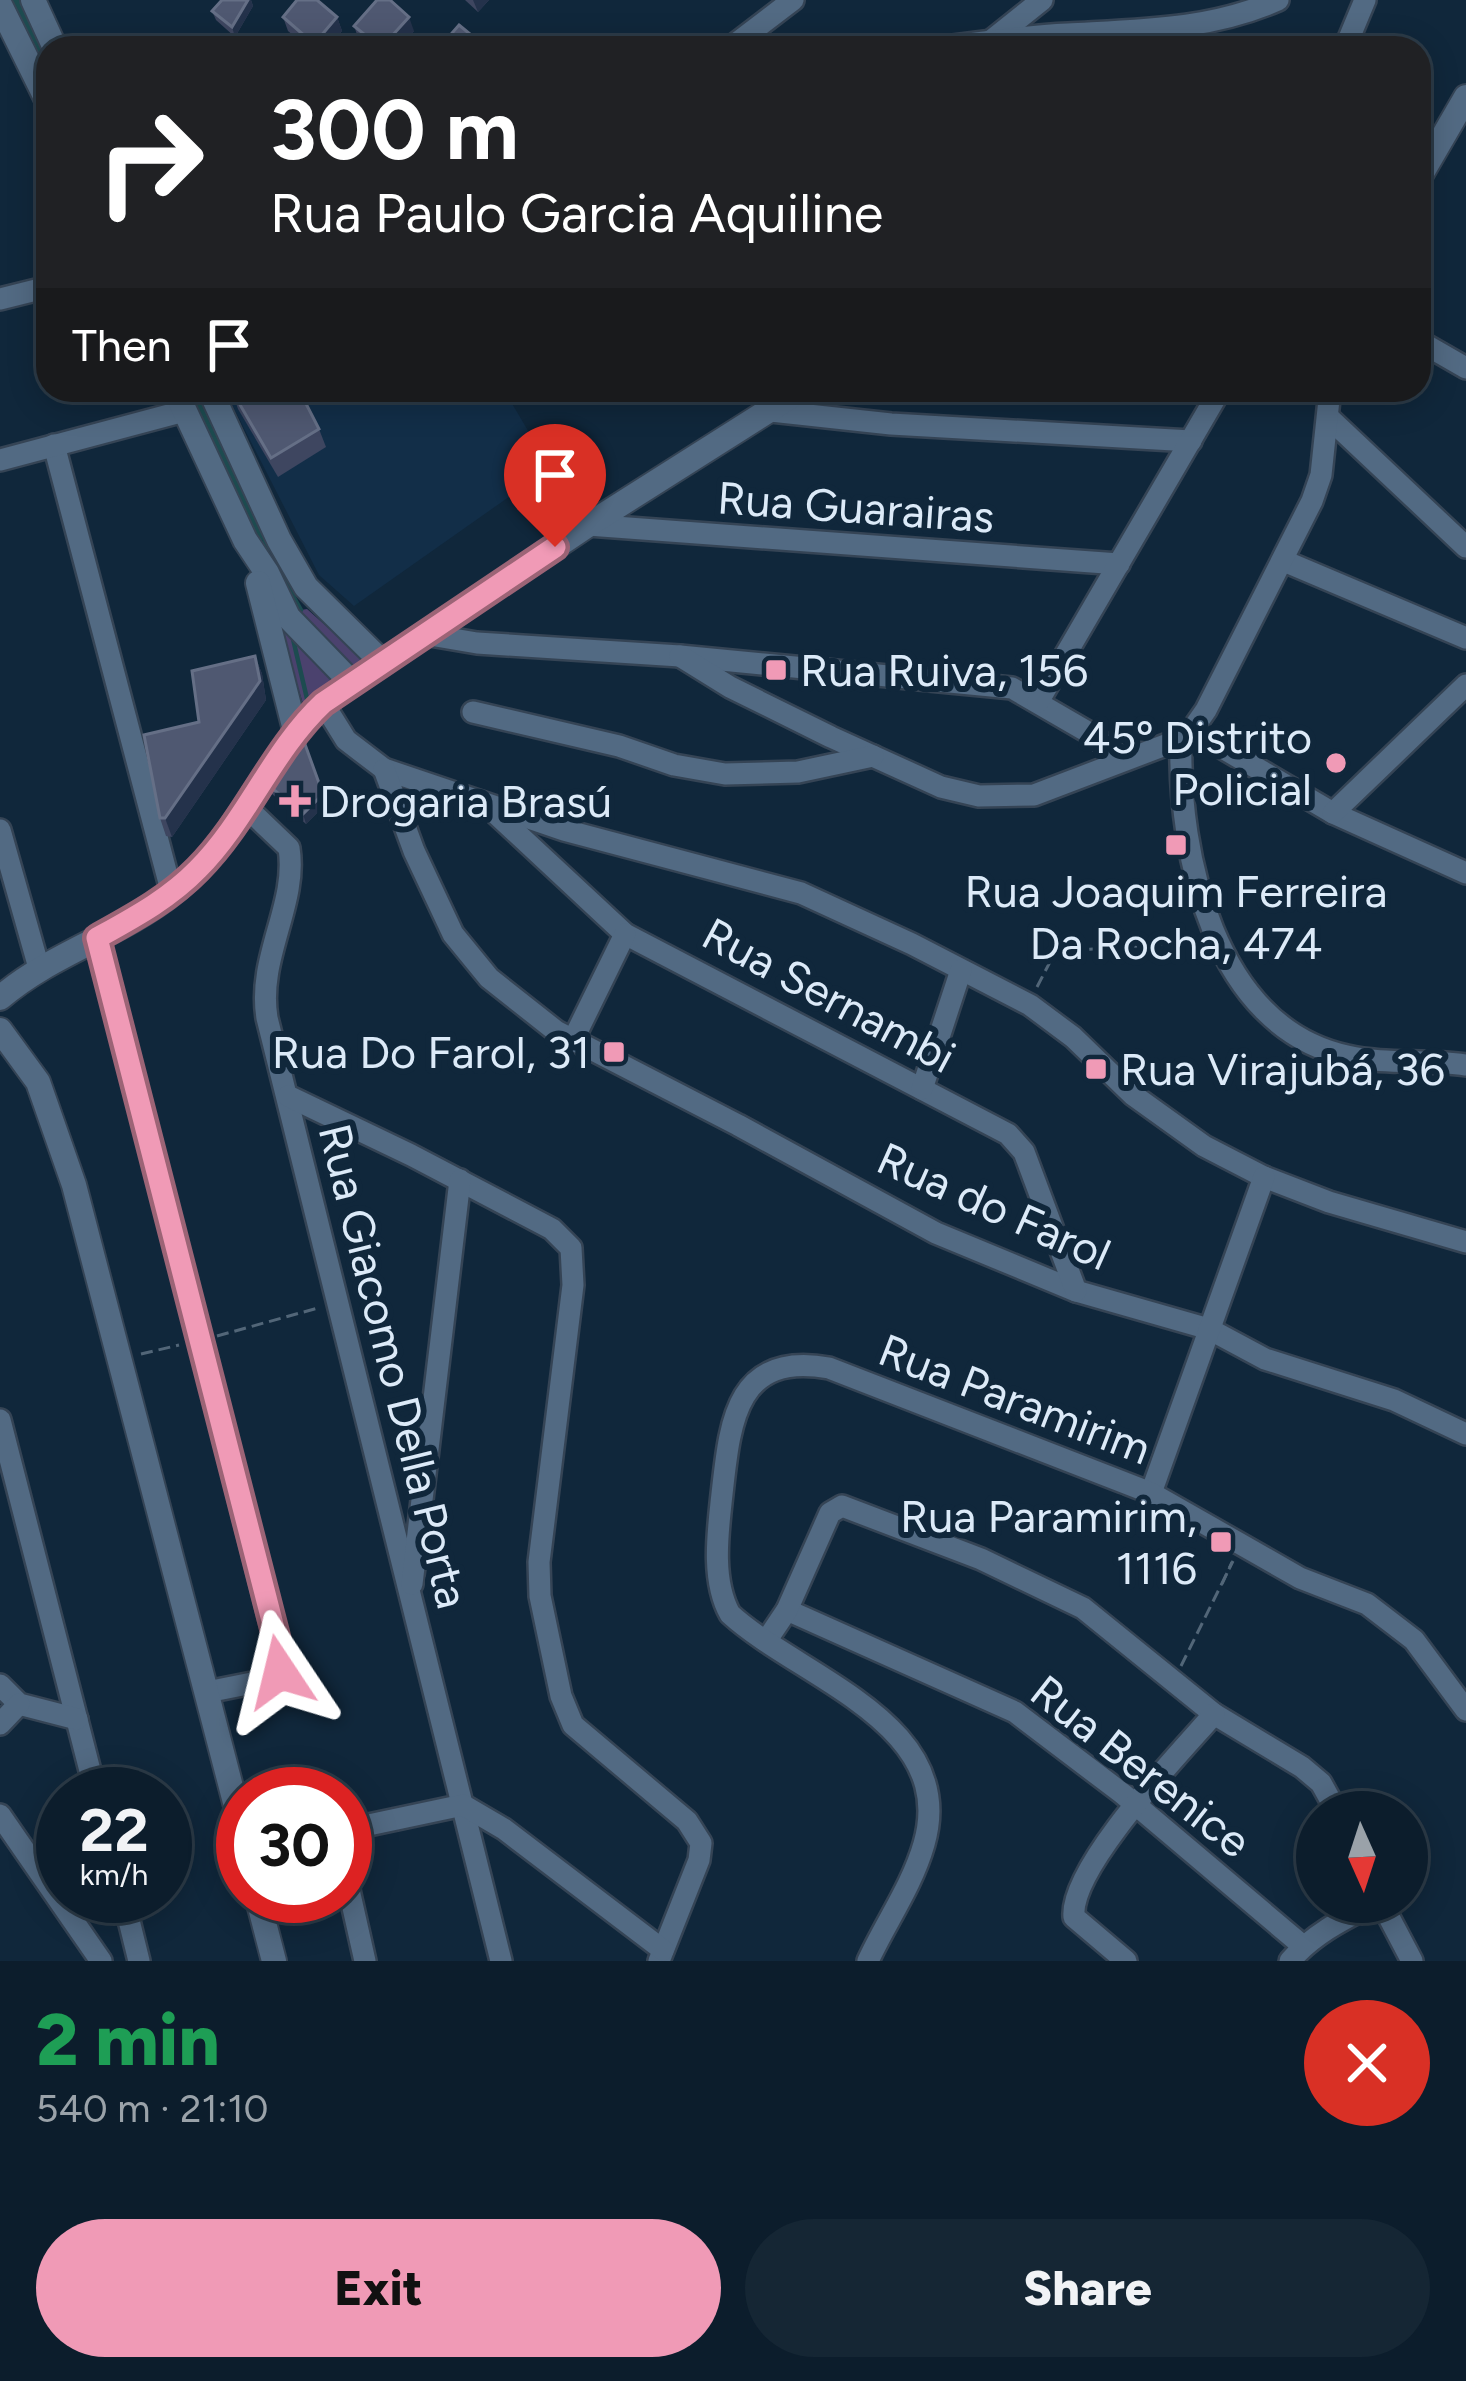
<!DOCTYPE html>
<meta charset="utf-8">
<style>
:root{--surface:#0c1d2c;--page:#152634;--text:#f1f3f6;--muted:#9aa2a9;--line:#2c3b48;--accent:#f09ab6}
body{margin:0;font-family:Figtree,sans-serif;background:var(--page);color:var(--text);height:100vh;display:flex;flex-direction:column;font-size:45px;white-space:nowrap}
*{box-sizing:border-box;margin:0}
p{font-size:39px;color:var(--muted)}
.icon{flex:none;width:66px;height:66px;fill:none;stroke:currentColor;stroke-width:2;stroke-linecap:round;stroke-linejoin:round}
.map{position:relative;height:1961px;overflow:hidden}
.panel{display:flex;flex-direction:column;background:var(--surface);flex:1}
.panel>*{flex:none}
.top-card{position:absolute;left:36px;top:36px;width:1395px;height:366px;border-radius:36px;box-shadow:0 6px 30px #0003,0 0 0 3px var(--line);background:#202124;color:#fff;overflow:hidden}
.needle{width:78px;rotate:177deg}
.tools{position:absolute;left:1296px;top:1791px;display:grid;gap:24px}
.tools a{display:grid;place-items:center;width:132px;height:132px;border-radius:50%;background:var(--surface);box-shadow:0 6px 30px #0003,0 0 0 3px var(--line);font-size:60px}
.speed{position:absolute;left:36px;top:1767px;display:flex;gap:24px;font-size:60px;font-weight:700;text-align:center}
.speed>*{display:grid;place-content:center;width:156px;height:156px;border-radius:50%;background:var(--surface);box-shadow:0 6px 30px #0003,0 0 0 3px var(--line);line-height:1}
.speed small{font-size:30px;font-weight:400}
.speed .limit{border:18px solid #d22;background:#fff;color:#111}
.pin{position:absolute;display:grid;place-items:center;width:102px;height:102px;color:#fff;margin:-123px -51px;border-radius:50% 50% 50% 0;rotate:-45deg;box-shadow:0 0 12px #0007}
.pin .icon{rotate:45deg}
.me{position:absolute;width:132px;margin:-66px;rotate:350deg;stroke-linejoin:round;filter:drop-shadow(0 0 9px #0008)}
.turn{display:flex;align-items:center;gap:42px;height:252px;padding:0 36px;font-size:54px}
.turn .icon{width:156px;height:156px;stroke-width:2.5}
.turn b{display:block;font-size:84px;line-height:102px}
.then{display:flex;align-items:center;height:114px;padding:0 36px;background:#0003;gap:24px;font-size:45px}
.round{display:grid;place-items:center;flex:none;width:126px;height:126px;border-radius:63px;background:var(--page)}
.headline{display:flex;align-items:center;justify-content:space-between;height:204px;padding:0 36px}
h1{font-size:72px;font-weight:800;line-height:90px;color:#1e9e55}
.action{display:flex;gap:24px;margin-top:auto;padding:24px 36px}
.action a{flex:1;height:138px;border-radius:72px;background:var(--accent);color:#111;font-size:48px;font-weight:800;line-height:138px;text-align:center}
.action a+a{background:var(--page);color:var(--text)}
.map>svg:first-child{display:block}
</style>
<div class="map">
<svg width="1466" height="1961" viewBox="0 0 1466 1961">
<rect width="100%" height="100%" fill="#10273b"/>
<polygon fill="#122e48" points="504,390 550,468 354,606 319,575 225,391"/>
<polygon fill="#4b426e" points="307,609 369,664 306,713 277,621 294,622 301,610"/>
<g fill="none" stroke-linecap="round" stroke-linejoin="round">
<g stroke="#1d4b50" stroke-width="4.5">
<polyline points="262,531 268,554"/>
<polyline points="280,573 301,610"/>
<polyline points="293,639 308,703"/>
</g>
<g stroke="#1d4b50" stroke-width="18">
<polyline points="13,0 39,58"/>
<polyline points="194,390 262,531"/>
</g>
<g stroke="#354455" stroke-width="15">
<polyline id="service" points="1146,48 1153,31"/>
</g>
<g stroke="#354455" stroke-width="26">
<g id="minor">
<polyline points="992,40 1042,0"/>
<polyline points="730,48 793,0"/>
<path d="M938 48C981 42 1024 36 1068 34 1141 30 1210 30 1278 0"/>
<polyline points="1345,48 1365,0"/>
<polyline points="0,299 48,287"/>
<polyline points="1419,341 1466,368"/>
<polyline points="771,411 891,424 1191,441"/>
<polyline points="1329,418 1466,547"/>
<polyline points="54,445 172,894"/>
<polyline points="0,460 184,411"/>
<polyline points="588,525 1119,564"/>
<polyline points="1284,561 1466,638"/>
<polyline points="424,634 477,643 680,656 1012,688 1093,735 1122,760"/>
<polyline points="680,656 730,687 831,737 941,787 979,796 1034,795 1181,739 1192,730 1206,710 1312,501 1321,475 1330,390"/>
<polyline points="1038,702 1220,390"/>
<polyline points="323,703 346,740 384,769 564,830 801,893 912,944 1030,1005 1073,1037 1133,1095 1204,1146 1264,1177 1329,1202 1466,1242"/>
<polyline points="473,712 619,746 674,765 725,774 798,772 873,756"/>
<polyline points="1192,730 1333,813 1466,873"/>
<path d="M1181 739C1178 854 1214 1027 1347 1056 1386 1065 1427 1059 1466 1065"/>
<polyline points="384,769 414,851 453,934 489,978 556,1031 738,1125 936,1233 1076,1291 1209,1329 1265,1359 1394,1400 1466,1434"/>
<path d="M246 807 289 848C298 904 257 957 267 1018L501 1961"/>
<polyline points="493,811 625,934 1008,1134 1024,1152 1076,1291"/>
<polyline points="1333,813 1466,685"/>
<polyline points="0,830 39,968"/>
<polyline points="97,938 281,1664 272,1679 207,1692"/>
<polyline points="573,1040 625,934"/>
<polyline points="922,1089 961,970"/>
<polyline points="288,1096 411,1155 552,1229 571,1248 573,1285 539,1562 540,1596 561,1696 573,1725 687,1821 701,1843 699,1860 659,1961"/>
<polyline points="0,1420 96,1794"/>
<polyline points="1151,1493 1264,1177"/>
<polyline points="412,1584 460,1180"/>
<polyline points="787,1610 1015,1712 1123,1794 1303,1946"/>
<polyline points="766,1641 787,1610 830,1513 842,1506 981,1559 1083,1608 1214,1714 1302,1767 1321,1783 1337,1812"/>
<polyline points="0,1685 19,1704 77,1719"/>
<polyline points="0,1724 19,1704"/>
<polyline points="0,1815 101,1961"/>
<polyline points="345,1830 463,1805 504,1829 663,1950"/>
<polyline points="345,1872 365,1961"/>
<polyline points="123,1896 139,1961"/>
<polyline points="1381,1902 1412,1961"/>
<path d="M868 1961C886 1922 912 1886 924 1844 959 1723 800 1678 730 1614 711 1580 718 1531 722 1494 730 1423 735 1351 829 1368L1151 1493 1300 1578 1367 1604 1414 1640 1466 1710"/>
<path d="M1126 1961 1074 1917C1069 1868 1180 1753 1214 1714"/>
<path d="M1290 1961C1314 1933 1346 1918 1377 1902"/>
</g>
</g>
<g stroke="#354455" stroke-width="28">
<g id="tertiary">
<polyline points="33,0 55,48"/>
<polyline points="0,5 48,102"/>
<polyline points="1419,178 1466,97"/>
<polyline points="175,390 245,540 267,573 288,617 352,683"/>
<polyline points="210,390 279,540 306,587 382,662"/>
<polyline points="258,583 295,730"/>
<path d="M0 998C52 953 121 935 174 892 237 840 265 759 323 703L588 525 801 390"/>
<polyline points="0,1030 38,1082 74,1185 243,1833"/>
<polyline points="257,1896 274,1961"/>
</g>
</g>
<g stroke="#526678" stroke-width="3" stroke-dasharray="12 6" stroke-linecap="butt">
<polyline points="1037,987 1052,958 1063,951 1199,942"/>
<polyline points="217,1336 318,1308"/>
<polyline points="141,1354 179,1345"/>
<polyline points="1222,1584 1232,1562"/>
<polyline points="1181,1666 1233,1561"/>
</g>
<use href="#service" stroke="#526a83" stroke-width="10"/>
<use href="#minor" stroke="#526a83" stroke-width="21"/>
<use href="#tertiary" stroke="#526a83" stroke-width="24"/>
</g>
<g fill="#3e4660">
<polygon points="222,0 251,0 253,6 235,37 216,20 212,11"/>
<polygon points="465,0 489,0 478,12"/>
<polygon points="283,17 337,17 342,31 327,48 308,48 288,31"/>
<polygon points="354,26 414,31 398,48 368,48 359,40"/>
<polygon points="232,391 319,429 326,447 278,477 238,409"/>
<polygon points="255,656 262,674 266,700 172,837 166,836 160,818 199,722"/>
<polygon points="267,784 327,803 306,824 271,793"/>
</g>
<g fill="#24324b">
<polygon points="248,0 251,0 253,6 235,37 232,27"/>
<polygon points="473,0 489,0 478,12"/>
<polygon points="337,17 342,31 327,48 315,48 314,44"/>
<polygon points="409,17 414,31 398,48 381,48"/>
<polygon points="255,656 262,674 266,700 172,837 165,818"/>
<polygon points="323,794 327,803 306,824 303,814"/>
</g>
<g fill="#4f5871" stroke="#656f86" stroke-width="3">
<polygon points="222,0 248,0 232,27 212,11"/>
<polygon points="297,0 317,0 337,17 314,44 283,17"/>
<polygon points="377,0 390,0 409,17 381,48 354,26"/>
<polygon points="459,25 487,48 439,48"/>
<polygon points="233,390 299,390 319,429 271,458 232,391"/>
<polygon points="255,656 260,681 165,818 160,818 144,735 199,722 192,671"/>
<polygon points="302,736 323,794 303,814 267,784"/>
</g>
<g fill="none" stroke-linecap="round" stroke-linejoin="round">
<g stroke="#9c6476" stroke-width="30">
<path id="route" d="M280 1672 279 1648 97 938C133 918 169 899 198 869 247 820 272 751 323 703L555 547"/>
</g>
<use href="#route" stroke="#f09ab6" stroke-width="21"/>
</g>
<g fill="#f09ab6" stroke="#10273b" stroke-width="4.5">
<rect x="764" y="658" width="24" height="24" rx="6"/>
<circle cx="1336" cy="763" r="12"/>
<path d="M289 783h12v12h12v12h-12v12h-12v-12h-12v-12h12z"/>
<rect x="1164" y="833" width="24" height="24" rx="6"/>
<rect x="602" y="1040" width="24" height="24" rx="6"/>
<rect x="1084" y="1057" width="24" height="24" rx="6"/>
<rect x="1209" y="1530" width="24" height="24" rx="6"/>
</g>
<g text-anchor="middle" stroke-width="12" stroke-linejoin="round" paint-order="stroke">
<g font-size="45" fill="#dceaf8" stroke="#10273b">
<text transform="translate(856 507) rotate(4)" y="16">Rua Guarairas</text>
<text transform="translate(829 995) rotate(28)" y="16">Rua Sernambi</text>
<text transform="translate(994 1206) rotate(24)" y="16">Rua do Farol</text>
<text transform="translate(394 1366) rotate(76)" y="16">Rua Giacomo Della Porta</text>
<text transform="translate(1015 1399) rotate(21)" y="16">Rua Paramirim</text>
<text transform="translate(1141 1766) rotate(38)" y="16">Rua Berenice</text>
</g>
<g font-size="45" fill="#dceaf8" stroke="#10273b" text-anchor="start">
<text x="800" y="686">Rua Ruiva, 156</text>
<text x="1312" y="753" text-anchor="end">45º Distrito<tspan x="1312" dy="52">Policial</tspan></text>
<text x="319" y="817">Drogaria Brasú</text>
<text x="1176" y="907" text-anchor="middle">Rua Joaquim Ferreira<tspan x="1176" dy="52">Da Rocha, 474</tspan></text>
<text x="590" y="1068" text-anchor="end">Rua Do Farol, 31</text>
<text x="1120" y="1085">Rua Virajubá, 36</text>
<text x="1197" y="1532" text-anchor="end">Rua Paramirim,<tspan x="1197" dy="52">1116</tspan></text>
</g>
</g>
</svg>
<div class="tools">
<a><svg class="needle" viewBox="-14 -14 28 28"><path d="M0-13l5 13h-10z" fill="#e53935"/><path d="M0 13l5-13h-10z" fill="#9aa2a9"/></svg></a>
</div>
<div class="speed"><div>22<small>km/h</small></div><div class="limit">30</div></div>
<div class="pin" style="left:555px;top:547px;background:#d93025"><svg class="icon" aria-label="arrive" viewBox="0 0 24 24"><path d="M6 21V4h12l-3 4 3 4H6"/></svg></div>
<svg class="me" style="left:280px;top:1672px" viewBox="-20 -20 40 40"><path d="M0-17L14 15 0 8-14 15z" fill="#f09ab6" stroke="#fff" stroke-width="4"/></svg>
<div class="top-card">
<div class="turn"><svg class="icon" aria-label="right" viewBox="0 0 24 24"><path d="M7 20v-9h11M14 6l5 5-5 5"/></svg><div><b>300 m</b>Rua Paulo Garcia Aquiline</div></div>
<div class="then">Then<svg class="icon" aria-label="arrive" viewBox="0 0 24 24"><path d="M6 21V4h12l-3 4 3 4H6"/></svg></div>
</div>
</div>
<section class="panel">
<div class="headline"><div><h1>2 min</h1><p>540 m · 21:10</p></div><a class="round" style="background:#d93025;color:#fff"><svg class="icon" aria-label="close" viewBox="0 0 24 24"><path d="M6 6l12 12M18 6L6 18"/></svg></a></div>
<div class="action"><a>Exit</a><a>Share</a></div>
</section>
